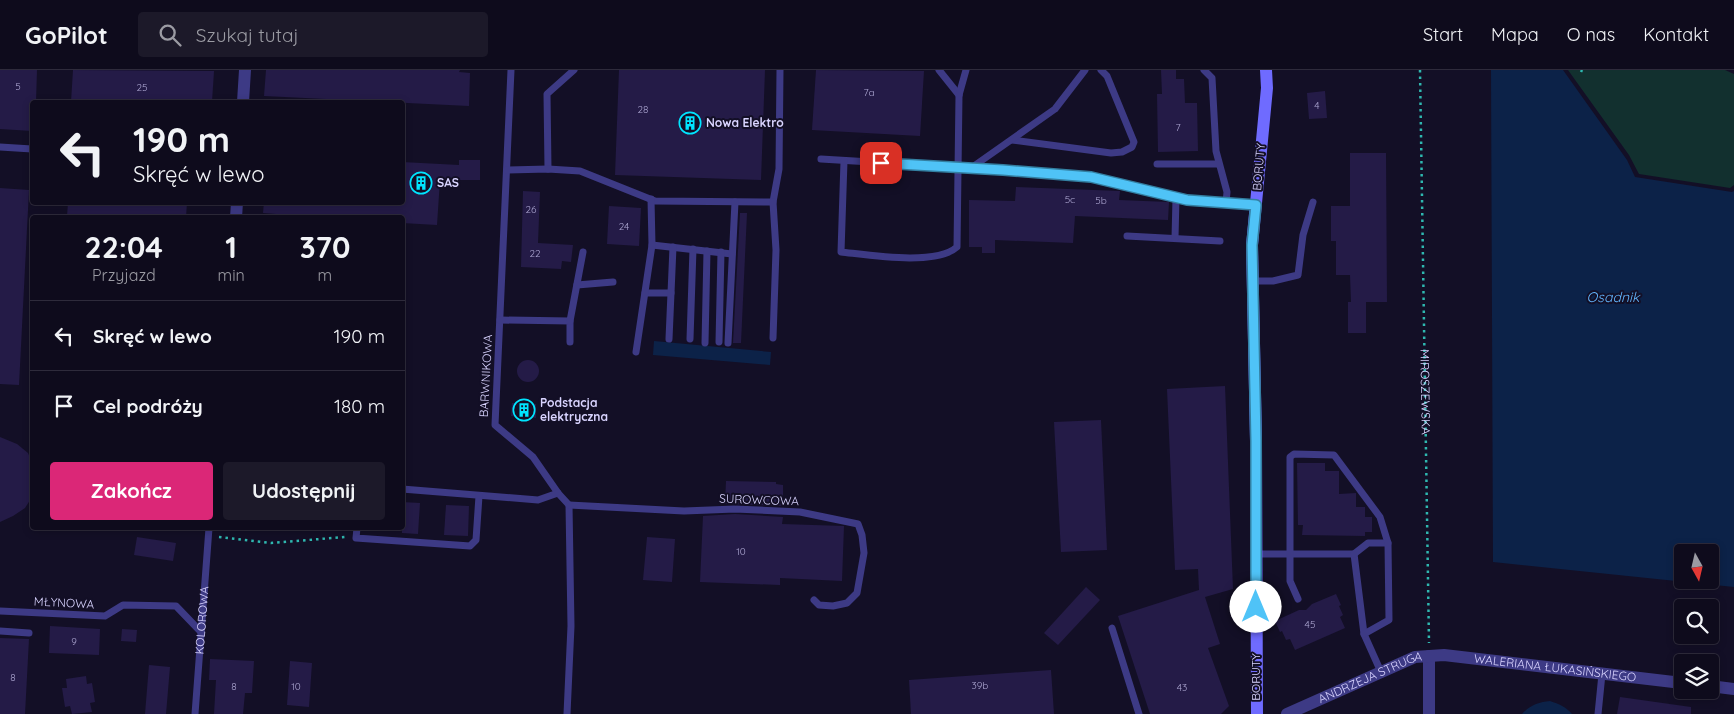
<!DOCTYPE html>
<html lang="pl">
<meta charset="utf-8">
<style>
:root{--surface:#0e0b1c;--page:#1c1929;--text:#f1f3f6;--muted:#9b9ba3;--line:#2e2b3b;--accent:#db2777}
body{margin:0;font-family:Quicksand,sans-serif;background:var(--page);color:var(--text);height:100vh;display:flex;flex-direction:column;font-size:19px;white-space:nowrap}
*{box-sizing:border-box;margin:0}
p{font-size:16px;color:var(--muted)}
.icon{flex:none;width:28px;height:28px;fill:none;stroke:currentColor;stroke-width:2;stroke-linecap:round;stroke-linejoin:round}
.map{position:relative;flex:1;overflow:hidden}
.side{position:absolute;left:30px;top:145px;width:375px;height:315px;display:flex;flex-direction:column;background:var(--surface);border-radius:5px;box-shadow:0 2px 8px #0003,0 0 0 1px var(--line)}
.side>*{flex:none}
.banner{position:absolute;left:30px;top:30px;width:375px;height:105px;border-radius:5px;box-shadow:0 2px 8px #0003,0 0 0 1px var(--line);background:#0e0b1c;color:var(--text);overflow:hidden}
.needle{width:32px;rotate:172deg}
.controls{position:absolute;left:1674px;top:474px;display:grid;gap:10px}
.controls a{display:grid;place-items:center;width:45px;height:45px;border-radius:5px;background:var(--surface);box-shadow:0 2px 8px #0003,0 0 0 1px var(--line);font-size:25px}
.pin{position:absolute;display:grid;place-items:center;width:42px;height:42px;color:#fff;margin:-21px;border-radius:10px;box-shadow:0 2px 8px #0006}
.me{position:absolute;width:55px;margin:-28px;rotate:0deg;stroke-linejoin:round;filter:drop-shadow(0 0 4px #0008)}
.turn{display:flex;align-items:center;gap:18px;height:105px;padding:0 20px;font-size:22px}
.turn .icon{width:65px;height:65px;stroke-width:2.5}
.turn b{display:block;font-size:35px;line-height:42px}
.eta{display:flex;justify-content:space-evenly;align-items:center;height:85px;text-align:center}
.eta b{font-size:30px;font-weight:700;line-height:35px}
.button{display:flex;gap:10px;margin-top:auto;padding:10px 20px}
.button a{flex:1;height:58px;border-radius:5px;background:var(--accent);color:#fff;font-size:20px;font-weight:700;line-height:58px;text-align:center}
.button a+a{background:var(--page);color:var(--text)}
ul{padding:0;list-style:none}
li{display:flex;align-items:center;gap:15px;height:70px;padding:0 20px;border-top:1px solid var(--line)}
li div{flex:1}
li b{display:block;font-size:19px}
li em{font-style:normal}
header{display:flex;align-items:center;gap:30px;box-sizing:border-box;height:70px;padding:0 25px;background:var(--surface);border-bottom:1px solid var(--line)}
header strong{font-size:24px}
nav{display:flex;gap:28px;margin-inline-start:auto;font-size:18px}
.search{width:350px;height:45px;background:var(--page);display:flex;align-items:center;gap:12px;box-sizing:border-box;padding:0 18px;border-radius:5px;color:var(--muted);font-size:19px}
.map>svg:first-child{display:block}
</style>
<header>
<strong>GoPilot</strong>
<div class="search"><svg class="icon" aria-label="search" viewBox="0 0 24 24"><circle cx="10" cy="10" r="6"/><path d="M15 15l6 6"/></svg>Szukaj tutaj</div>
<nav><a>Start</a><a>Mapa</a><a>O nas</a><a>Kontakt</a></nav>
</header>
<div class="map">
<svg width="1734" height="644" viewBox="0 0 1734 644">
<rect width="100%" height="100%" fill="#130f26"/>
<polygon fill="#12302f" points="1568,0 1725,0 1734,4 1734,115 1730,118 1639,104 1629,85"/>
<g fill="#0c2248" fill-rule="evenodd">
<path d="M1491 0H1563L1627 90 1635 107 1732 122 1734 121V517L1493 492ZM1682 482H1710V510H1682Z"/>
<polygon points="654,271 771,282 770,295 653,285"/>
<path d="M1550 631C1559 634 1566 637 1572 644H1522C1530 635 1539 632 1550 631Z"/>
</g>
<g fill="#241b47">
<polygon points="0,0 37,0 36,32 32,32 32,61 0,59"/>
<polygon points="73,0 214,1 212,32 71,32"/>
<polygon points="266,0 460,0 459,2 470,3 469,36 264,26"/>
<polygon points="619,0 765,0 761,110 615,105"/>
<polygon points="816,0 924,1 920,66 812,60"/>
<polygon points="1161,0 1176,0 1176,9 1184,9 1185,33 1197,33 1198,81 1158,82 1157,24 1162,24"/>
<polygon points="1325,21 1327,48 1309,49 1307,23"/>
<polygon points="1350,83 1386,83 1387,232 1366,232 1366,263 1348,263 1348,232 1351,232 1350,205 1336,205 1336,171 1331,171 1331,136 1350,136"/>
<polygon points="459,90 480,90 480,110 440,110 437,155 402,153 402,148 329,148 263,143 264,132 402,132 402,92 459,95"/>
<polygon points="1016,117 1120,121 1119,130 1169,132 1168,150 1075,146 1073,173 995,170 995,183 982,183 982,177 969,177 969,130 1015,131"/>
<polygon points="0,118 29,120 19,315 0,314"/>
<polygon points="523,121 540,122 538,173 573,175 571,192 562,191 561,199 521,197"/>
<polygon points="68,132 187,132 186,148 67,147"/>
<polygon points="609,136 641,138 639,176 607,174"/>
<polygon points="740,143 747,143 741,273 733,273"/>
<circle cx="528" cy="301" r="11"/>
<polygon points="1225,316 1233,519 1205,527 1220,574 1208,578 1229,636 1221,644 1150,644 1118,546 1199,520 1198,499 1175,500 1167,319"/>
<polygon points="512,333 536,334 536,348 511,346"/>
<polygon points="1101,350 1107,480 1061,482 1054,352"/>
<polygon points="0,367 17,374 28,383 32,392 32,427 25,438 13,446 0,452"/>
<polygon points="1297,393 1325,393 1325,401 1339,401 1339,424 1356,423 1356,437 1365,437 1365,447 1372,447 1372,462 1365,462 1365,466 1302,465 1303,455 1298,455"/>
<polygon points="726,411 776,412 776,414 783,415 783,436 725,434"/>
<polygon points="402,432 420,433 418,464 402,463"/>
<polygon points="446,435 469,436 468,466 444,465"/>
<polygon points="735,444 783,447 782,454 844,456 842,511 780,508 780,515 700,512 703,446"/>
<polygon points="137,467 176,473 173,491 134,485"/>
<polygon points="647,467 675,469 672,512 643,510"/>
<polygon points="1086,517 1100,530 1058,575 1044,563"/>
<polygon points="1336,524 1341,535 1339,536 1343,545 1340,547 1345,558 1295,580 1290,569 1286,570 1282,561 1280,562 1275,551 1299,540 1306,540 1312,534"/>
<polygon points="50,556 100,559 99,585 49,583"/>
<polygon points="122,559 137,560 136,572 121,571"/>
<polygon points="0,568 29,569 25,644 0,644"/>
<polygon points="210,589 254,591 252,623 245,623 243,644 214,644 216,610 209,610"/>
<polygon points="290,591 312,593 309,637 287,635"/>
<polygon points="149,595 170,597 166,644 145,644"/>
<polygon points="1051,600 1054,644 911,644 909,610"/>
<polygon points="86,606 87,614 92,613 95,632 90,633 92,642 72,644 70,636 65,637 62,618 67,618 66,609"/>
<polygon points="1620,627 1691,637 1691,644 1617,644"/>
</g>
<g fill="none" stroke-linecap="round" stroke-linejoin="round">
<g stroke="#2fb8b0" stroke-width="2.5" stroke-dasharray="2.5 4" stroke-linecap="butt">
<path id="s1" d="M1420 0 1429 573"/>
<polyline points="1581,2 1582,0"/>
<polyline points="219,467 271,473 345,467"/>
</g>
<g stroke="#3d3a85" stroke-width="7">
<polyline points="511,0 495,355 533,387 558,423 569,435 571,556 567,644"/>
<polyline points="939,0 959,25"/>
<polyline points="1204,0 1212,8 1216,81 1227,122 1226,133"/>
<polyline points="1012,70 1111,83 1122,82 1132,77 1134,72 1107,6 1101,0"/>
<polyline points="0,77 32,79"/>
<polyline points="821,89 1003,100 1091,107 1187,130 1256,135"/>
<path d="M844 91 841 182C869 185 936 196 957 177L959 25 966 0"/>
<polyline points="1157,94 1218,94"/>
<polyline points="971,98 1055,39 1085,0"/>
<polyline points="548,99 547,24 574,0"/>
<polyline points="507,100 548,99 580,101 655,131 773,132 779,99 780,0"/>
<polyline points="773,132 776,180 773,268"/>
<polyline points="1127,166 1220,171"/>
<polyline points="1175,168 1176,128"/>
<polyline points="652,175 732,184"/>
<polyline points="1254,211 1273,211 1298,205 1303,165 1313,132"/>
<polyline points="577,215 613,212"/>
<polyline points="645,223 671,223"/>
<polyline points="500,250 570,251 570,272"/>
<polyline points="570,251 583,182"/>
<polyline points="669,269 673,177"/>
<polyline points="690,269 693,179"/>
<polyline points="719,272 721,182"/>
<polyline points="705,273 707,181"/>
<polyline points="728,273 735,132"/>
<polyline points="636,282 652,175 651,129"/>
<polyline points="402,419 538,430 558,423"/>
<polyline points="569,435 684,441 735,439 800,442 858,454 862,465 864,483 857,523 847,533 833,536 819,535 814,530"/>
<polyline points="357,458 356,468 470,476 476,470 479,426"/>
<polyline points="1255,484 1354,484 1364,564 1381,602"/>
<polyline points="1354,484 1368,473 1388,473"/>
<polyline points="1298,529 1290,511 1290,387 1294,384 1334,385 1380,447 1388,473 1389,550 1364,564"/>
<polyline points="0,541 105,546 123,535 176,536 201,562"/>
<polyline points="1112,558 1139,644"/>
<polyline points="0,561 29,563"/>
<path id="s2" d="M195 644 209 458"/>
<polyline points="1598,644 1602,604"/>
</g>
<g stroke="#3d3a85" stroke-width="12">
<polyline points="243,32 245,0"/>
<polyline points="236,148 237,132"/>
<polyline points="1429,586 1429,644"/>
<polyline points="1710,616 1734,619"/>
<path id="s3" d="M1287 644 1415 587 1444 585 1682 613"/>
</g>
<polyline stroke="#6f6bff" stroke-width="12" points="1257,644 1256,371 1252,175 1267,18 1266,0"/>
</g>
<g fill="none" stroke-linecap="round" stroke-linejoin="round">
<g stroke="#337fa1" stroke-width="12">
<polyline id="route" points="881,93 1003,100 1091,107 1187,130 1256,135 1252,175 1256,371 1256,537"/>
</g>
<use href="#route" stroke="#4fc3f7" stroke-width="9"/>
</g>
<defs>
<g id="building-ring" transform="scale(1.125)"><circle r="9.5" fill="#130f26" stroke="#00e5ff" stroke-width="1.5"/><path d="M-4-6H4V6H1V3H-1V6H-4ZM-2.5-4.3h1.7v1.8h-1.7ZM.8-4.3h1.7v1.8H.8ZM-2.5-1h1.7V.8h-1.7ZM.8-1h1.7V.8H.8Z" fill="#00e5ff"/></g>
</defs>
<g fill-rule="evenodd">
<use href="#building-ring" x="690" y="53"/>
<use href="#building-ring" x="421" y="113"/>
<use href="#building-ring" x="524" y="340"/>
</g>
<g text-anchor="middle" stroke-width="4" stroke-linejoin="round" paint-order="stroke">
<g font-size="10" fill="#aca6d1">
<text x="18" y="20">5</text>
<text x="142" y="21">25</text>
<text x="869" y="26">7a</text>
<text x="1317" y="39">4</text>
<text x="643" y="43">28</text>
<text x="1178" y="61">7</text>
<text x="1070" y="133">5c</text>
<text x="1101" y="134">5b</text>
<text x="531" y="143">26</text>
<text x="624" y="160">24</text>
<text x="535" y="187">22</text>
<text x="741" y="485">10</text>
<text x="1310" y="558">45</text>
<text x="74" y="575">9</text>
<text x="13" y="611">8</text>
<text x="980" y="619">39b</text>
<text x="234" y="620">8</text>
<text x="296" y="620">10</text>
<text x="1182" y="621">43</text>
</g>
<g font-size="12" font-weight="bold" fill="#d9d4ff" stroke="#130f26" text-anchor="start">
<text x="706" y="57">Nowa Elektro</text>
<text x="437" y="117">SAS</text>
<text x="540" y="337">Podstacja<tspan x="540" dy="14">elektryczna</tspan></text>
</g>
<g font-size="12" fill="#d9d4ff" stroke="#130f26">
<text transform="translate(1259 97) rotate(-85)" y="4">BORUTY</text>
<text transform="translate(486 306) rotate(-87)" y="4">BARWNIKOWA</text>
<text dy="4" stroke="none"><textPath href="#s1" startOffset="322">MIROSZEWSKA</textPath></text>
<text transform="translate(759 430) rotate(2)" y="4">SUROWCOWA</text>
<text transform="translate(64 533) rotate(3)" y="4">MŁYNOWA</text>
<text dy="4" stroke="none"><textPath href="#s2" startOffset="94">KOLOROWA</textPath></text>
<text dy="4" stroke="none"><textPath href="#s3" startOffset="281">WALERIANA ŁUKASIŃSKIEGO</textPath></text>
<text transform="translate(1256 607) rotate(-90)" y="4">BORUTY</text>
<text dy="4" stroke="none"><textPath href="#s3" startOffset="91">ANDRZEJA STRUGA</textPath></text>
</g>
<g font-size="14" font-style="italic" fill="#62b6ff" stroke="#130f26">
<text x="1613" y="232">Osadnik</text>
</g>
</g>
</svg>
<div class="controls">
<a><svg class="needle" viewBox="-14 -14 28 28"><path d="M0-13l5 13h-10z" fill="#e53935"/><path d="M0 13l5-13h-10z" fill="#9b9ba3"/></svg></a>
<a><svg class="icon" aria-label="search" viewBox="0 0 24 24"><circle cx="10" cy="10" r="6"/><path d="M15 15l6 6"/></svg></a>
<a><svg class="icon" aria-label="layers" viewBox="0 0 24 24"><path d="M12 4l9 5-9 5-9-5zM3 14l9 5 9-5"/></svg></a>
</div>
<div class="pin" style="left:881px;top:93px;background:#d93025"><svg class="icon" aria-label="arrive" viewBox="0 0 24 24"><path d="M6 21V4h12l-3 4 3 4H6"/></svg></div>
<svg class="me" style="left:1256px;top:537px" viewBox="-20 -20 40 40"><circle r="19" fill="#fff"/><path d="M0-13L10 11 0 6-10 11z" fill="#4fc3f7"/></svg>
<div class="banner">
<div class="turn"><svg class="icon" aria-label="left" viewBox="0 0 24 24"><path d="M17 20v-9H6M10 6l-5 5 5 5"/></svg><div><b>190 m</b>Skręć w lewo</div></div>
</div>
<section class="side">
<div class="eta">
<div><b>22:04</b><p>Przyjazd</p></div>
<div><b>1</b><p>min</p></div>
<div><b>370</b><p>m</p></div>
</div>
<ul>
<li><svg class="icon" aria-label="left" viewBox="0 0 24 24"><path d="M17 20v-9H6M10 6l-5 5 5 5"/></svg><div><b>Skręć w lewo</b></div><em>190 m</em></li>
<li><svg class="icon" aria-label="arrive" viewBox="0 0 24 24"><path d="M6 21V4h12l-3 4 3 4H6"/></svg><div><b>Cel podróży</b></div><em>180 m</em></li>
</ul>
<div class="button"><a>Zakończ</a><a>Udostępnij</a></div>
</section>
</div>
